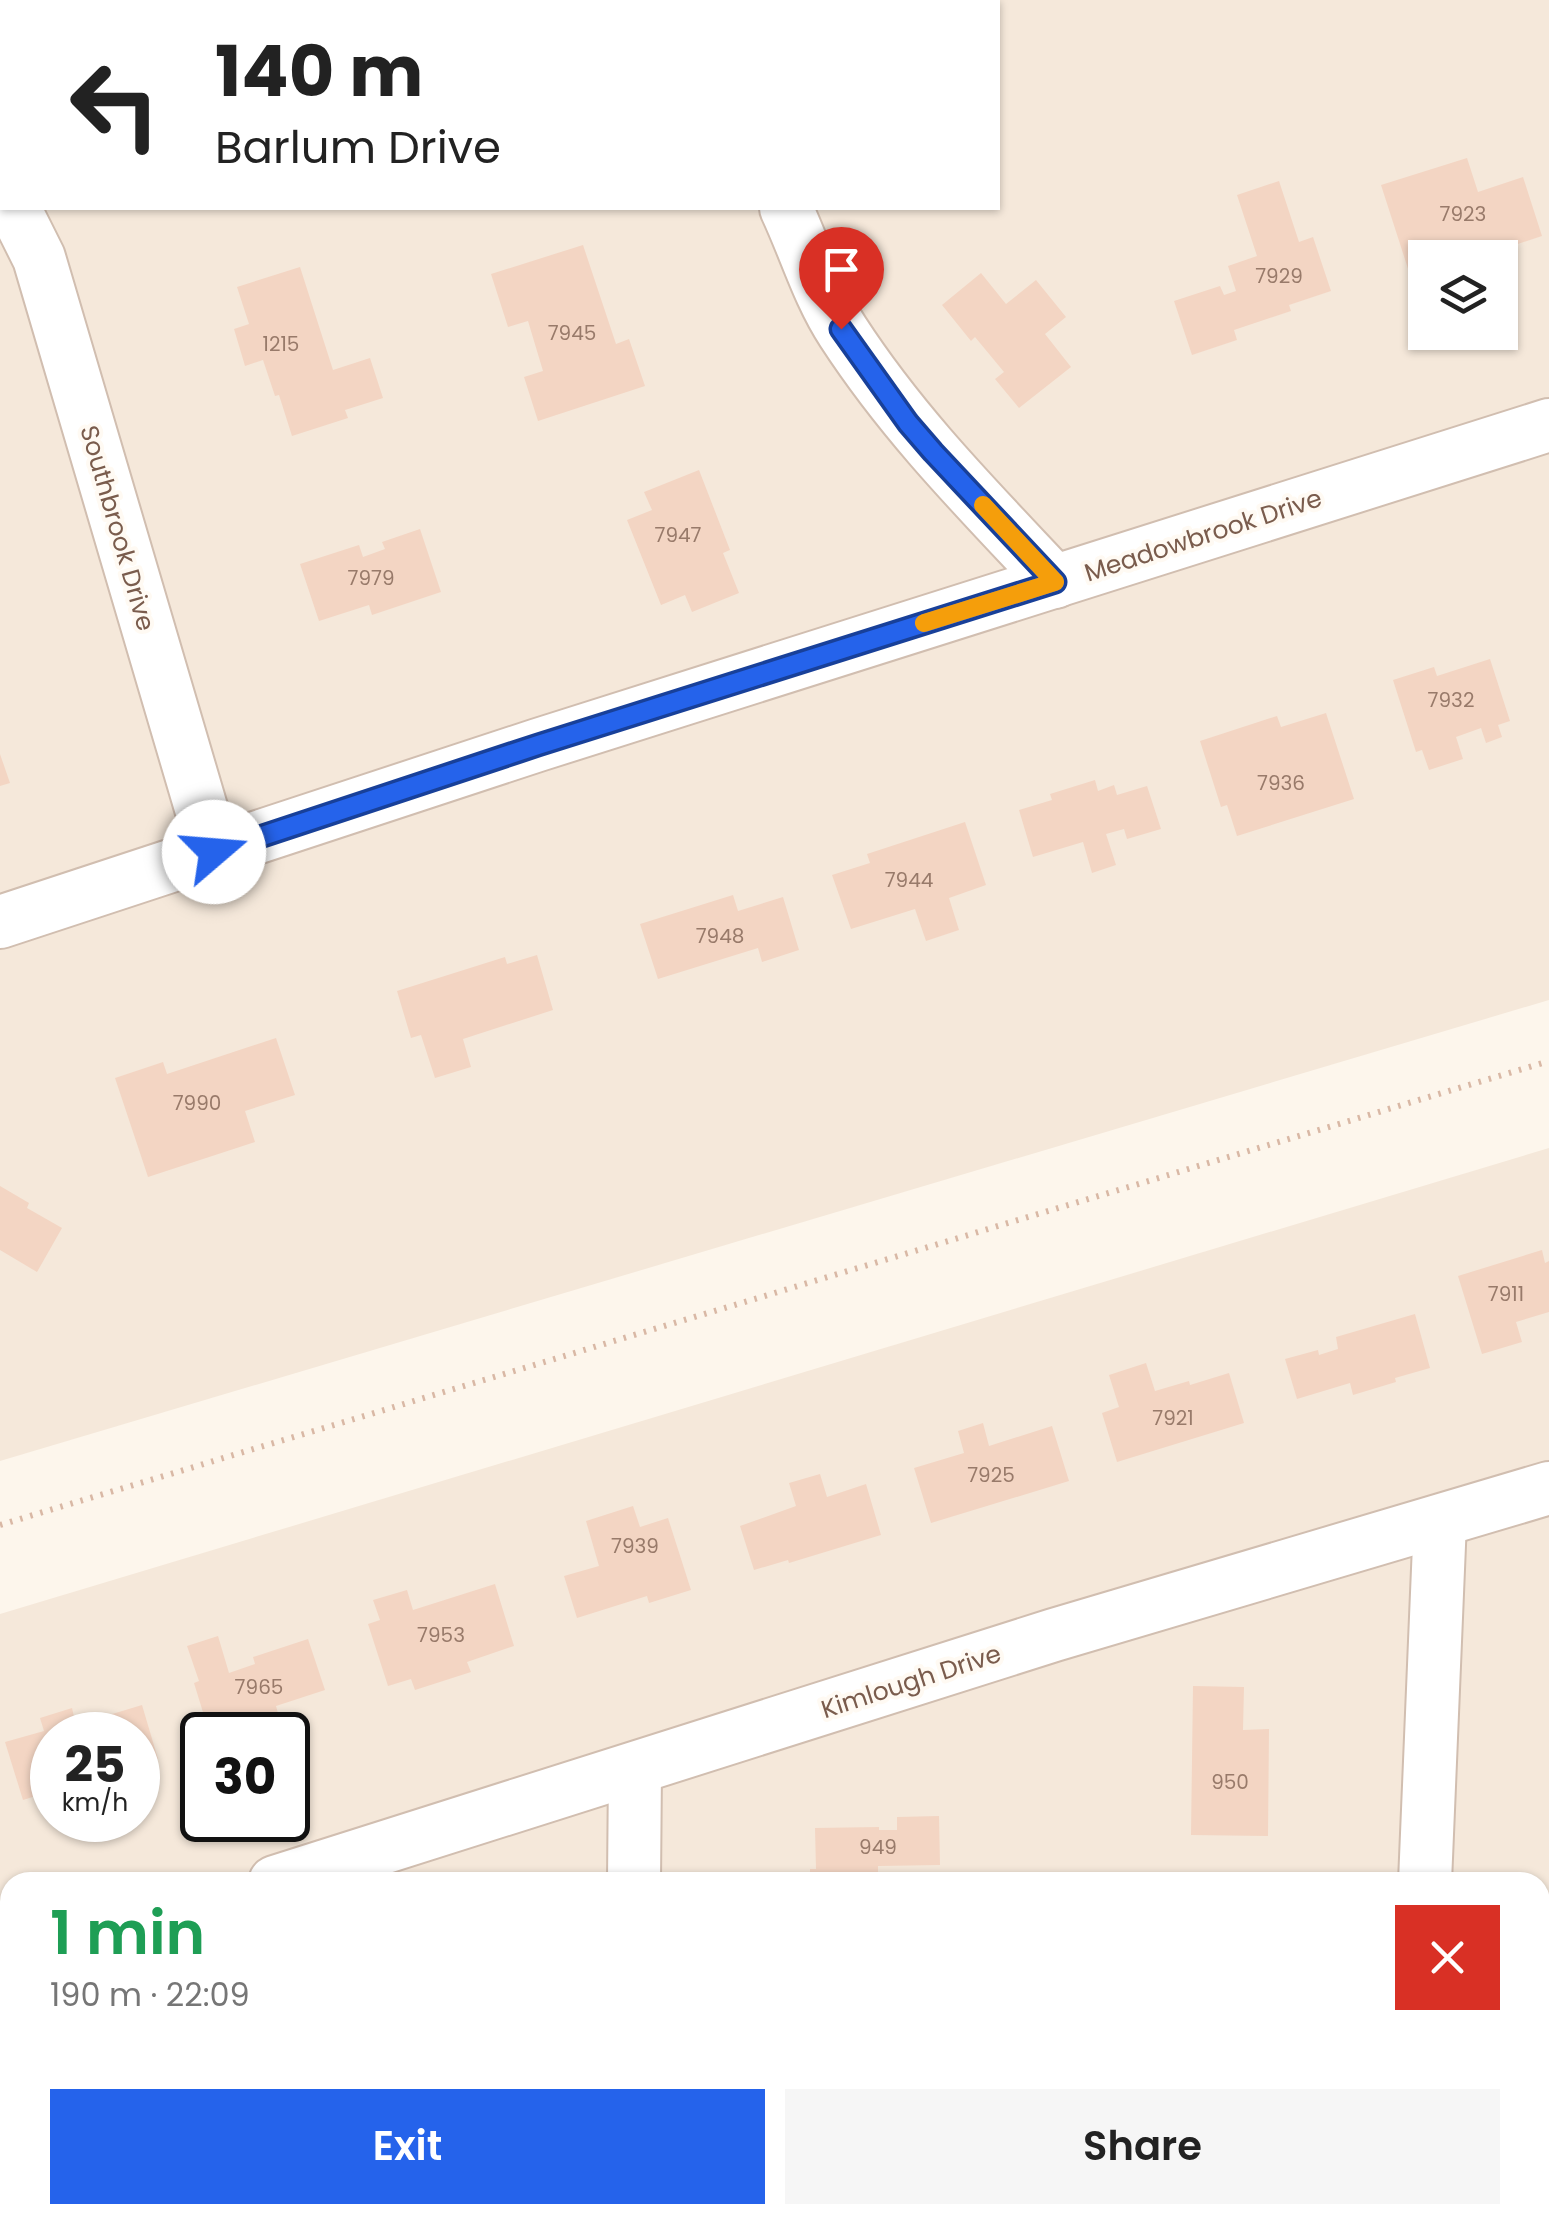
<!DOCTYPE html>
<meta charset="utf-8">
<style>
:root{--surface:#fff;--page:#f6f6f6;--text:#222;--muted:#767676;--accent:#2563eb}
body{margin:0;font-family:Poppins,sans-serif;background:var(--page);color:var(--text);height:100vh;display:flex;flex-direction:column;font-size:38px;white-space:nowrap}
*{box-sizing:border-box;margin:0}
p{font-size:32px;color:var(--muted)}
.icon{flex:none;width:55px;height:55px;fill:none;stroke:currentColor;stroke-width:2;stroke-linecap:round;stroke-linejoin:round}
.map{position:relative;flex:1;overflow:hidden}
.side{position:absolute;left:0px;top:1872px;width:1550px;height:352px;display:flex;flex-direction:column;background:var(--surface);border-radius:30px 30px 0 0;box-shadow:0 2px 8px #0004}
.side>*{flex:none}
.banner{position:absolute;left:0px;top:0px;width:1000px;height:210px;box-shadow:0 2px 8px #0004;background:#fff;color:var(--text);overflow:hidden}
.buttons{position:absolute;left:1408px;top:240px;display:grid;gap:20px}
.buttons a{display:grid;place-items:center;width:110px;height:110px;border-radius:0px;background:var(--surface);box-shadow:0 2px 8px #0004;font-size:50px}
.speed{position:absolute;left:30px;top:1712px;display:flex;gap:20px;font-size:50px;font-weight:700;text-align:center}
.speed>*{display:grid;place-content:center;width:130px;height:130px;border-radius:50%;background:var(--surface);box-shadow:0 2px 8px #0004;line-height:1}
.speed small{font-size:25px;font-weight:400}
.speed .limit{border:5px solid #111;border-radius:15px;background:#fff;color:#111}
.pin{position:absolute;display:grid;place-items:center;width:85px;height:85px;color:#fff;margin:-102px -42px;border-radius:50% 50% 50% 0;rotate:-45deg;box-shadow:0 0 10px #0007}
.pin .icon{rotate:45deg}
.me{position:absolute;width:110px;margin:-55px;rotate:72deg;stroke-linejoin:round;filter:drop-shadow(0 0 8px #0008)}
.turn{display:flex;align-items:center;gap:35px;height:210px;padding:0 50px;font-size:45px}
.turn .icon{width:130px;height:130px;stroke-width:2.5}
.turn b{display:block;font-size:70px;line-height:85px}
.round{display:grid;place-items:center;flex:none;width:105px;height:105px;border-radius:0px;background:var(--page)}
.summary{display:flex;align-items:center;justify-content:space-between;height:170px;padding:0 50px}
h1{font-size:60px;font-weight:600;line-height:75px;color:#1e9e55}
.action{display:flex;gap:20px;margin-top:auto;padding:20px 50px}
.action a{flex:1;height:115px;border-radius:0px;background:var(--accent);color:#fff;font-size:40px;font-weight:600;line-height:115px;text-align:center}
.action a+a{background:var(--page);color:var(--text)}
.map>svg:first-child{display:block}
</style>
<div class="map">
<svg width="1549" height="2223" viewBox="0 0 1549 2223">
<rect width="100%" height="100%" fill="#fdf6ec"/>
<g fill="#f5e8da" fill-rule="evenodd">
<path d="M0 0H1549V1000L0 1461ZM2 2H998V208H2ZM1425 258H1500V332H1425Z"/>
<path d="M1549 1148V2223H0V1614ZM52 1735H138V1820H52ZM202 1735H288V1820H202ZM10 1882H1540V2215H10Z"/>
</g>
<g fill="#f3d5c3">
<polygon points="1467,158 1478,192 1523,177 1542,236 1500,250 1499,244 1457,258 1425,258 1425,274 1411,278 1381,185"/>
<polygon points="1279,181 1299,242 1313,237 1331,291 1289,305 1291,311 1234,330 1237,340 1192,355 1174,301 1220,286 1224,295 1236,291 1228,266 1257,256 1237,195"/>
<polygon points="583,245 616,344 629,339 645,386 538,421 524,377 543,371 528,321 508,327 491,274"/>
<polygon points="300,267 333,370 370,358 383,398 345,410 348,418 292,436 279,395 275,396 263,360 245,366 234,329 249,324 237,287"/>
<polygon points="981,273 1006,304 1036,280 1066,317 1045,334 1071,367 1019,408 995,379 1004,372 975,337 971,341 942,305"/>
<polygon points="699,470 730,550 723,553 739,593 692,612 685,595 661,605 627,520 652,510 644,492"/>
<polygon points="420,529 441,592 372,615 369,605 319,621 300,564 359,545 363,557 385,549 382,542"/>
<polygon points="1490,659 1510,721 1498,725 1502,737 1486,743 1481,728 1456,737 1463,759 1429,770 1422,750 1416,752 1393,680 1434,667 1437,676"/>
<polygon points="1326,713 1354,799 1237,836 1227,805 1221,807 1200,741 1277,716 1281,727"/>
<polygon points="0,754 10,783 0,786"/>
<polygon points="1095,780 1098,791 1114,785 1117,795 1147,786 1161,829 1127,839 1124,829 1106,834 1116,865 1092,873 1083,842 1033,857 1019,810 1052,800 1050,794"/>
<polygon points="965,822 986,885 949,898 959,930 926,941 915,909 851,929 832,875 870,863 867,854"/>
<polygon points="733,895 738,911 783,897 799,950 762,962 758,948 658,979 640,924"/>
<polygon points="537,955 553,1010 463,1039 471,1067 435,1078 421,1035 411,1038 397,991 505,957 507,964"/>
<polygon points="276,1038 295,1095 245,1111 255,1142 148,1177 115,1078 163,1062 167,1074"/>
<polygon points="0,1186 29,1203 27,1208 62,1228 37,1272 0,1250"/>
<polygon points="1542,1250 1545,1263 1549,1261 1549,1312 1516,1322 1522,1342 1482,1354 1458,1276"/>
<polygon points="1415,1314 1430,1368 1395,1378 1396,1382 1353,1395 1350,1383 1297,1399 1285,1359 1318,1350 1319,1355 1338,1349 1336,1337"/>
<polygon points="1146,1363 1155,1391 1189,1381 1190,1385 1229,1373 1244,1423 1117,1462 1102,1413 1119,1407 1109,1375"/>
<polygon points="983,1423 989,1446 1052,1426 1069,1481 931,1523 914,1468 964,1453 958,1431"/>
<polygon points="820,1474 827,1497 866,1484 881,1535 789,1563 788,1560 754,1570 740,1526 796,1506 789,1483"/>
<polygon points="633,1506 640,1527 668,1518 691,1590 649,1603 647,1596 577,1618 564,1576 599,1566 586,1521"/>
<polygon points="495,1584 514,1646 467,1662 471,1672 415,1690 411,1679 388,1686 368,1624 380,1620 373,1600 407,1590 413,1610"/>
<polygon points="218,1636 229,1673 255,1664 253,1657 308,1639 325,1690 276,1706 279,1717 255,1725 257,1731 236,1735 235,1729 210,1735 194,1683 199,1681 187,1646"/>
<polygon points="1193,1686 1244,1687 1243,1730 1269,1729 1268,1836 1191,1835"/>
<polygon points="142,1705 158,1759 138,1765 138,1735 52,1735 52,1791 23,1800 5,1742 44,1731 40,1718 72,1708 76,1725"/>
<polygon points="939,1816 940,1865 878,1866 878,1882 810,1882 810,1869 816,1869 815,1828 879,1827 879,1830 897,1830 897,1817"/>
<polygon points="98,2215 165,2220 164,2223 97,2223"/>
<polygon points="375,2215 452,2215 451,2223 374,2223"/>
<rect x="803" y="2215" width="72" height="8"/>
<polygon points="1185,2215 1259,2215 1259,2219 1185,2222"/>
</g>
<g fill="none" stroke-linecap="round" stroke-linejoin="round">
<g stroke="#d1beb0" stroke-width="56">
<g id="minor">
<polyline points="749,2 750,0"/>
<polyline points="14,208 39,258 214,852"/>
<path d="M786 208C805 248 818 294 843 332 904 426 979 501 1055 582"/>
<polyline points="0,922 538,745 1549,425"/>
<polyline points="275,1882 1054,1635 1549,1488"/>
<polyline points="634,1882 635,1770"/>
<polyline points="1425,1882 1440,1521"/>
<polyline points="0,1969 10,1965"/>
<polyline points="633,2223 633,2215"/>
<polyline points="1411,2223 1411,2215"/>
</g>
</g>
<polyline stroke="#d9b8a5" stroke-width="6" stroke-dasharray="2.5 8" stroke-linecap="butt" points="0,1525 1549,1061"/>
<use href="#minor" stroke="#fff" stroke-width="52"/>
</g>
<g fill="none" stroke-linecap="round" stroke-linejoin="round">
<g stroke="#184099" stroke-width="25">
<polyline id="route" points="214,852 538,745 1055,582 933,452 908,423 841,329"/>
</g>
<use href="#route" stroke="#2563eb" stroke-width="18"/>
<polyline stroke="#f59e0b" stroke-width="18" points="924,623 1055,582 983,505"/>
</g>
<g text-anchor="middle" stroke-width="8" stroke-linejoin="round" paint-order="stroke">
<g font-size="20" fill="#987a6a">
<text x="1463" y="221">7923</text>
<text x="1279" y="283">7929</text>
<text x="572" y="340">7945</text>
<text x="281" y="351">1215</text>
<text x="678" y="542">7947</text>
<text x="371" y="585">7979</text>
<text x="1451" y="707">7932</text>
<text x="1281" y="790">7936</text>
<text x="909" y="887">7944</text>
<text x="720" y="943">7948</text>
<text x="197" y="1110">7990</text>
<text x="1506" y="1301">7911</text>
<text x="1173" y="1425">7921</text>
<text x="991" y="1482">7925</text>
<text x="635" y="1553">7939</text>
<text x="441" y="1642">7953</text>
<text x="259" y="1694">7965</text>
<text x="1230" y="1789">950</text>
<text x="878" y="1854">949</text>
</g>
<g font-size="25" fill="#7a5c4d" stroke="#fffaf3">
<text transform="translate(118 528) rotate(74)" y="9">Southbrook Drive</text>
<text transform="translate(1203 535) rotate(-18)" y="9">Meadowbrook Drive</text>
<text transform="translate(911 1681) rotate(-18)" y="9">Kimlough Drive</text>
</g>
</g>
</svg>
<div class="buttons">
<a><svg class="icon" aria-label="layers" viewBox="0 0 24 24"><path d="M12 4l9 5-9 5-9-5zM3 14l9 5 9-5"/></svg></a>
</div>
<div class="speed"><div>25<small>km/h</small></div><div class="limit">30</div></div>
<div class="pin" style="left:841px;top:329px;background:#d93025"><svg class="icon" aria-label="arrive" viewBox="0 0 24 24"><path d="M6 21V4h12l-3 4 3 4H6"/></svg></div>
<svg class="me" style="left:214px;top:852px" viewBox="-20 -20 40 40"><circle r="19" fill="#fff"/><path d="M0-13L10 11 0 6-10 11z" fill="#2563eb"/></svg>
<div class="banner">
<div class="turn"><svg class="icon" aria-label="left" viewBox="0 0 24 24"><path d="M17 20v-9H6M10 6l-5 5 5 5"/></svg><div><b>140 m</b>Barlum Drive</div></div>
</div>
<section class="side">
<div class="summary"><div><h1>1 min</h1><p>190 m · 22:09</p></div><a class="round" style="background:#d93025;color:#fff"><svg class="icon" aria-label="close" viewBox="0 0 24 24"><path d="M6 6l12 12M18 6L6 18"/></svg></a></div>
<div class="action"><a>Exit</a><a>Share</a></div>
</section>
</div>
